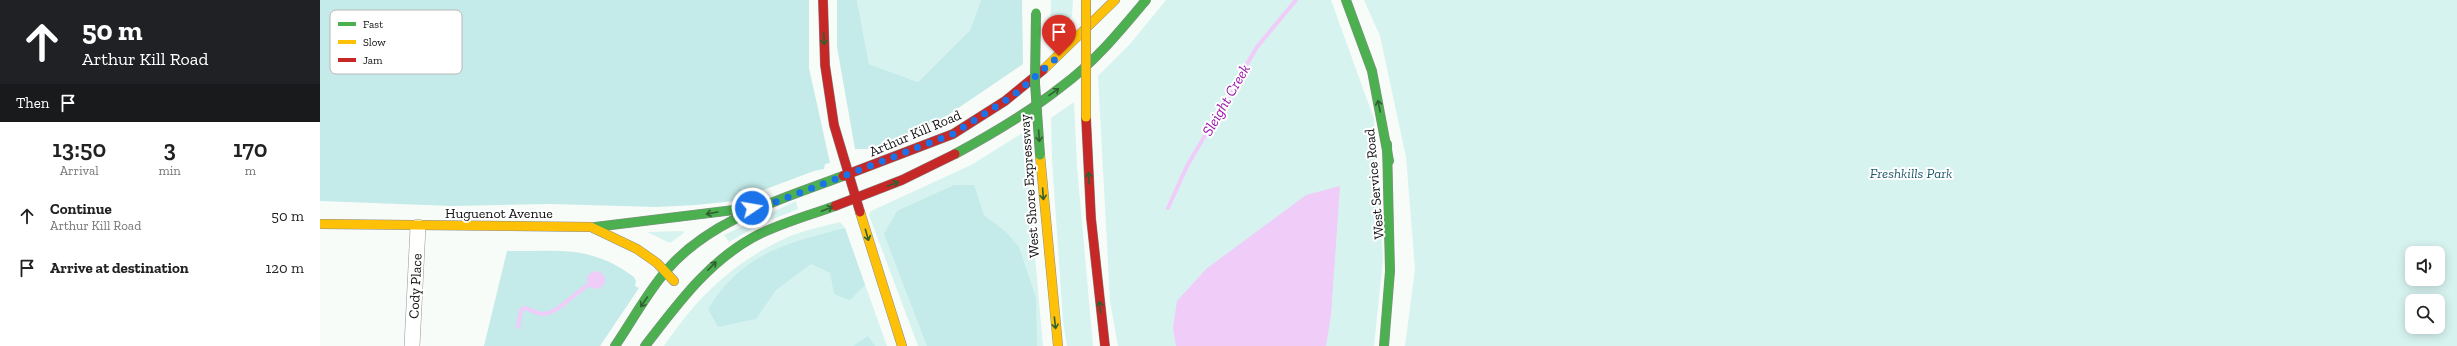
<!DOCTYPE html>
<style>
:root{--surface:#fff;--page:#f2f2f2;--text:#222;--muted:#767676}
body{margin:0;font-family:"Zilla Slab",serif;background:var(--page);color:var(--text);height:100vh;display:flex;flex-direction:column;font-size:15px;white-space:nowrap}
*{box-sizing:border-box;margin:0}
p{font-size:13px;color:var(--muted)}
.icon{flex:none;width:22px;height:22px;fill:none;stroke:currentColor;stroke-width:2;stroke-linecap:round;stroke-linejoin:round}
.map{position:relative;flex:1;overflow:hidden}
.drawer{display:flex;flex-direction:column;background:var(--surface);width:320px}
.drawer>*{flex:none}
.banner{background:#202124;color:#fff;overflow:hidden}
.buttons{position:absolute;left:2085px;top:246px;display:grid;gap:8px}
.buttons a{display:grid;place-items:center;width:40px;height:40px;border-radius:8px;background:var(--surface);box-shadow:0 2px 10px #0003;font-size:20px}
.pin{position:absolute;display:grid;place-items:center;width:34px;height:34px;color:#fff;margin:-41px -17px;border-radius:50% 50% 50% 0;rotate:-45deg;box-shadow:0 0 4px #0007}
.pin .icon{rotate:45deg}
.me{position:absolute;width:44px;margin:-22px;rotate:78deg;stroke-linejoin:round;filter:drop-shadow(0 0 3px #0008)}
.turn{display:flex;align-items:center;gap:14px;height:84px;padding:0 16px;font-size:18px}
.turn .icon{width:52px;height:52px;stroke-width:2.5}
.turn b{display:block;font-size:28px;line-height:34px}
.then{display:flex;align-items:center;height:38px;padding:0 16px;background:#0003;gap:8px;font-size:15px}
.eta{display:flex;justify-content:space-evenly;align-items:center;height:68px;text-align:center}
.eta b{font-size:24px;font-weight:600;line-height:28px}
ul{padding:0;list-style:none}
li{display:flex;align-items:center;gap:12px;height:52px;padding:0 16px}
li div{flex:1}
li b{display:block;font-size:15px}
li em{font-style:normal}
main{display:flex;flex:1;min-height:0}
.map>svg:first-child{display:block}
</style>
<main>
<section class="drawer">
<div class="banner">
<div class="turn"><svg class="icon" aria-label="ahead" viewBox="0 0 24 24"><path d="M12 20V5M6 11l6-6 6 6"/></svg><div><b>50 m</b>Arthur Kill Road</div></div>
<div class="then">Then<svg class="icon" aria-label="arrive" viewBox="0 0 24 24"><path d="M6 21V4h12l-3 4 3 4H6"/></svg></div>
</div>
<div class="eta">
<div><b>13:50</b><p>Arrival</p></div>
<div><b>3</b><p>min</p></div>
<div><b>170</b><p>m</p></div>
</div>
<ul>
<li><svg class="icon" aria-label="ahead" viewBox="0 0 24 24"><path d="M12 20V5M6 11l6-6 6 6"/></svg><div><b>Continue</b><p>Arthur Kill Road</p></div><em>50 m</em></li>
<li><svg class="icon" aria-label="arrive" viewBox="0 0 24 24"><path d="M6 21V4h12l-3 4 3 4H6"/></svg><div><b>Arrive at destination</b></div><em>120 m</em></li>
</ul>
</section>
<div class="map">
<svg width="2137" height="346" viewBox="0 0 2137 346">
<rect width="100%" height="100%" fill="#f7fcf8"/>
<g fill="#d7f3f0" fill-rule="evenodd">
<polygon points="537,0 661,0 650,30 598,82 549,64"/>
<polygon points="731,0 753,0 752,16 730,38"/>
<polygon points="846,0 1011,0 1054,119 1063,259 1054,346 798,346 790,301 778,76 810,44"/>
<path d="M1044 0H2137V346H1085L1095 269 1086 157 1060 36ZM2092 253H2118V279H2092ZM2092 301H2118V327H2092Z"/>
<polygon points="754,102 757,166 773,346 747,346 743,321 732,160 731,118"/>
<polygon points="704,132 723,346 598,346 549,215 551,211 651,165"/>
<polygon points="476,201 478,209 443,223 409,242 404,235"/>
<path d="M520 222 525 228 567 346H344C378 296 414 261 470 236 486 230 504 226 520 222Z"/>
<polygon points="363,231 364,233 350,243 327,232"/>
</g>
<g fill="#c4ebe9">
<polygon points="0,0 489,0 489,68 510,163 505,164 504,169 494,171 414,201 376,205 336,207 231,204 132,206 0,201"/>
<polygon points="517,0 537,0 549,64 598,82 650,30 661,0 702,0 703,64 628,115 558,149 535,149 517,47"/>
<polygon points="634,185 654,185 664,215 686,232 699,247 716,298 717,346 607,346 564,234 577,211"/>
<path d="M525 228 545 285 530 300 514 294 510 273 491 264 456 290 436 319 398 327 388 309C421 254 466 243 525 228Z"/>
<path d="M187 251C239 252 269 244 314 277L316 281 315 286 319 288 280 346H164Z"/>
<polygon points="548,336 555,346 533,346"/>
</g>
<g fill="#f0ccf8">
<polygon points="1020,186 1011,315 1006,346 856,346 853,328 857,301 886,269 986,195"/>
<circle cx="276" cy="280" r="9"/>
</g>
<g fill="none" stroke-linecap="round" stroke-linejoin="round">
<g stroke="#f0ccf8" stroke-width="4">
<polyline points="848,208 867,166 937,47 976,0"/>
<path d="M198 327 201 310 205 308C211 310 217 314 223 314 238 313 255 293 268 285"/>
</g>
<g stroke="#959795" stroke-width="16">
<polyline id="street" points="92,346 98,227"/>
</g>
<g stroke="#8b8d8c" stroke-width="10">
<g id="fast">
<polyline points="1026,0 1052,71 1069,161"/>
<path d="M635 154C672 134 708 113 741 87 774 63 800 31 826 0"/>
<polyline points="275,227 422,209"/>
<path d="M295 346C312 321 327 293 346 271 390 219 462 199 523 176"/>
<path d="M325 346C357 305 386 264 432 238 454 225 490 215 515 206"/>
<polyline points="1064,346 1070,271 1067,144"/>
</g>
</g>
<g stroke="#8b8d8c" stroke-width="10">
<g id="slow">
<polyline points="723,70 795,0"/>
<polyline points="720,155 738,346"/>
<polyline points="540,212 582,346"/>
<polyline points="0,224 271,227 317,249 337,263 354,281"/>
</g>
</g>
<g stroke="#8b8d8c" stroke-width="10">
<g id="jam">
<polyline points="503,0 505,65 514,125 540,212"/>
<polyline points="766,117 771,218 785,346"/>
<polyline points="523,176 633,134 685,101 723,70"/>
<polyline points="515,206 582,180 635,154"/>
</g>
</g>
<use href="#street" stroke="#fefffe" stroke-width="15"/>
<use href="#fast" stroke="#4caf50" stroke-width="9"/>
<use href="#slow" stroke="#ffc107" stroke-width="9"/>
<use href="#jam" stroke="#c62828" stroke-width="9"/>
<g stroke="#828482" stroke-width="10" stroke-linecap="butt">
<polyline id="fast-bridge" points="716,13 715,83 720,155"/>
</g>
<g stroke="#828482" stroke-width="10" stroke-linecap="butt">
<polyline id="slow-bridge" points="766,0 766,117"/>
</g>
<use href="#fast-bridge" stroke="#4caf50" stroke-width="9"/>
<use href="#slow-bridge" stroke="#ffc107" stroke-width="9"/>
</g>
<defs><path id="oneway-shaft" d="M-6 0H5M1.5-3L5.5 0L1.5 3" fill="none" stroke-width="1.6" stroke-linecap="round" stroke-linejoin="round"/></defs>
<g stroke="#2e6030">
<use href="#oneway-shaft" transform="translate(504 39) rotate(87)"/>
<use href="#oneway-shaft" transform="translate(734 92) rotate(-35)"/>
<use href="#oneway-shaft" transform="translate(1059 106) rotate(-102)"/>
<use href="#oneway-shaft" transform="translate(719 136) rotate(86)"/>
<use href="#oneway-shaft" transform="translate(769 178) rotate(-93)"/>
<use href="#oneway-shaft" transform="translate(573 184) rotate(-21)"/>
<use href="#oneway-shaft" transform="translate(723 194) rotate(86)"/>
<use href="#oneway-shaft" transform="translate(507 209) rotate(-21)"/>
<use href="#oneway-shaft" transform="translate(392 213) rotate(170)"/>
<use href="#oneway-shaft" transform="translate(547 235) rotate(74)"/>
<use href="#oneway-shaft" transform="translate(392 266) rotate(-45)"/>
<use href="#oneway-shaft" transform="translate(324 302) rotate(124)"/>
<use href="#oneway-shaft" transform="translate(780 307) rotate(-96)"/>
<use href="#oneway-shaft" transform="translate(735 323) rotate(84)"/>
</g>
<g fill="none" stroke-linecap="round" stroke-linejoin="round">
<polyline stroke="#1a73e8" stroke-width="7" stroke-dasharray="0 12.6" points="432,208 445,206 633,134 694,95 739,56"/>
</g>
<g text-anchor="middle" stroke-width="4" stroke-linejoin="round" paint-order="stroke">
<g font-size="14" fill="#111" stroke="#fff">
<text transform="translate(595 133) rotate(-23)" y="5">Arthur Kill Road</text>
<text transform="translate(1054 184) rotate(-95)" y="5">West Service Road</text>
<text transform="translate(709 186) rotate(-94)" y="5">West Shore Expressway</text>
<text x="179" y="218">Huguenot Avenue</text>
<text transform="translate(95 286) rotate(-87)" y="5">Cody Place</text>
</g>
<g font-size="14" font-style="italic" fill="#1d596c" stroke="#fff">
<text x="1591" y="178">Freshkills Park</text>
</g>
<g font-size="15" font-style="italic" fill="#9814a8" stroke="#fff">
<text transform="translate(906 100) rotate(-60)" y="5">Sleight Creek</text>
</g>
</g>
<rect x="10" y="10" width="132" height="64" rx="6" fill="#fff" stroke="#b8b8b8" stroke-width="1"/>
<rect x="18" y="22" width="18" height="4" fill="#4caf50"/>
<rect x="18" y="40" width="18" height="4" fill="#ffc107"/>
<rect x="18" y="58" width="18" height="4" fill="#c62828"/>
<g font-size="11" fill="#111">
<text x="43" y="28">Fast</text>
<text x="43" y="46">Slow</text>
<text x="43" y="64">Jam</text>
</g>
</svg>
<div class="buttons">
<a><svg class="icon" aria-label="sound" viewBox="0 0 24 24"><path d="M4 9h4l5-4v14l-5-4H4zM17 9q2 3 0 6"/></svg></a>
<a><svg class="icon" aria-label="search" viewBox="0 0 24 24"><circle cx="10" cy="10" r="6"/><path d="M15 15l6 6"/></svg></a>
</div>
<div class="pin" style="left:739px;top:56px;background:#d93025"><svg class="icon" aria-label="arrive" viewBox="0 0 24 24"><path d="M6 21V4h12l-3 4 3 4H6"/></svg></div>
<svg class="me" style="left:432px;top:208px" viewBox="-20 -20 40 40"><circle r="17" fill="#1a73e8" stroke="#fff" stroke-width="3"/><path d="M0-11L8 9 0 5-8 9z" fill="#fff"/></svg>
</div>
</main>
